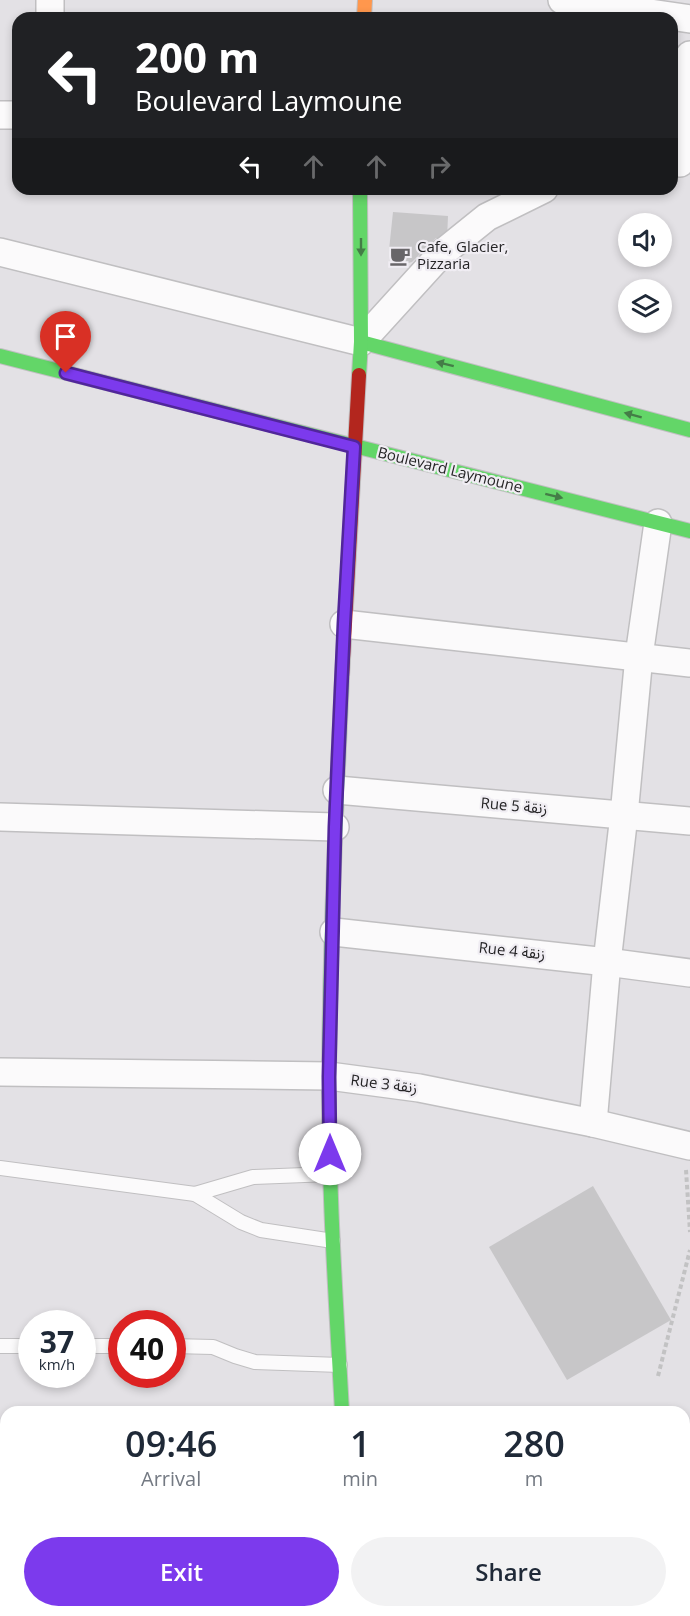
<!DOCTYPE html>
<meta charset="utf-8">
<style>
:root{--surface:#fff;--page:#f2f2f3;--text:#1f2937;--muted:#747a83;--accent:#7c3aed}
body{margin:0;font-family:"Open Sans","Noto Sans Arabic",sans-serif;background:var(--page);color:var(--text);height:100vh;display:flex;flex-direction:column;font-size:22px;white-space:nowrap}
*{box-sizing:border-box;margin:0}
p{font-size:20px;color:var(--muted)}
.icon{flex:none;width:33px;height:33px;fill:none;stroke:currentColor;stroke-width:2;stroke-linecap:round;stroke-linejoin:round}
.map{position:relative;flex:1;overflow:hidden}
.details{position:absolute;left:0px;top:1406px;width:690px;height:212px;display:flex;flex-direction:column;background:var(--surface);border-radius:18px 18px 0 0;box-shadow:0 3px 9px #0003}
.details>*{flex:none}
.hud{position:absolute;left:12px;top:12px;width:666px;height:183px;border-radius:18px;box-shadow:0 3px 9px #0003;background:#202124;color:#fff;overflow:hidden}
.fabs{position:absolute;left:618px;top:213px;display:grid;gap:12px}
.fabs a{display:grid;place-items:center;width:54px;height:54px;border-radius:50%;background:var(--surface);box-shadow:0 3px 9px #0003;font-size:30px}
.speed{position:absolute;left:18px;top:1310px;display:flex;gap:12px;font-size:30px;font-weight:700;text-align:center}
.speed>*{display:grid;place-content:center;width:78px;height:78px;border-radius:50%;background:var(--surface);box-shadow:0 3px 9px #0003;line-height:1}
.speed small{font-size:15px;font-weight:400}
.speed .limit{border:9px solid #d22;background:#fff;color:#111}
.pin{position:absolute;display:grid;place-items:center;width:51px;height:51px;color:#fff;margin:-62px -26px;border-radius:50% 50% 50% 0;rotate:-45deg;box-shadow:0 0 6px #0007}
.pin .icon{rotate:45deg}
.me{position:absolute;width:66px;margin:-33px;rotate:0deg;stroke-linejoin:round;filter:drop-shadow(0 0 4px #0008)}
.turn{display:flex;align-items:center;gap:21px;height:126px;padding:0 24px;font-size:27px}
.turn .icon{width:78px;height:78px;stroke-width:2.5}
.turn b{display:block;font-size:42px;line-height:51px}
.lanes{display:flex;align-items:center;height:57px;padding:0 24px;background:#0003;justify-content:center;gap:30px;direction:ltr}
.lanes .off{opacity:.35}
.eta{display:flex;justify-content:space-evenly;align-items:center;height:102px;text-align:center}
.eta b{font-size:36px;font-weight:600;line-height:42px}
.action{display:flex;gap:12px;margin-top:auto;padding:12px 24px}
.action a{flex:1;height:69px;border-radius:36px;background:var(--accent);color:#fff;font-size:24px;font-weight:600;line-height:69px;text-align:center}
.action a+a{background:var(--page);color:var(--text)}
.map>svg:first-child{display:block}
</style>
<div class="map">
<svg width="690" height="1616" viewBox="0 0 690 1616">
<rect width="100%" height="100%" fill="#e3e1e5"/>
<g fill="#c7c6c8">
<polygon points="393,212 448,216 447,239 436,238 412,262 405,264 398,262 392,257 389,250"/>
<polygon points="593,1186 671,1320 567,1380 489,1247"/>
</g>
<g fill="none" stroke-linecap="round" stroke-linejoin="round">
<g stroke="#c0bfc1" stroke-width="16">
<g id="lane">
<polyline points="0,1168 195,1194 241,1222 261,1230 333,1241"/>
<polyline points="195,1194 253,1177 330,1174"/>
<polyline points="0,1346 32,1346"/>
<polyline points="82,1346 122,1346"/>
<polyline points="172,1346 213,1347 235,1356 255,1362 340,1365"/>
</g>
</g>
<g stroke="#c0bfc1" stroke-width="30">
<g id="street">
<polyline points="562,0 690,19"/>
<polyline points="50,18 50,0"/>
<polyline points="0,115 18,115"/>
<polyline points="680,163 690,55"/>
<polyline points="0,252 361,342 441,254 487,217 544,189"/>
<polyline points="344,624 690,663"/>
<polyline points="337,790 690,821"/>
<polyline points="0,817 335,827"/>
<polyline points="334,932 607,962 690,973"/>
<polyline points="0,1072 329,1076 419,1088 593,1123 690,1146"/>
<polyline points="593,1123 607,962 624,815 639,656 658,523"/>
<polyline points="684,1567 690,1569"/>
<polyline points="330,1611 331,1616"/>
<polyline points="576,1611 577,1616"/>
</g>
</g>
<g stroke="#c0bfc1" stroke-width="16">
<g id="fast">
<polyline points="361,342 690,430"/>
<polyline points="0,356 690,531"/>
<polyline points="359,375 361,342 360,189"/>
<path d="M342 677C336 810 330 943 329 1076 328 1188 336 1300 342 1412"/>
</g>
</g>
<g stroke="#c0bfc1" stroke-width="16">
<polyline id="slow" points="364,18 365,0"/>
</g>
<g stroke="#c0bfc1" stroke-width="16">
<polyline id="jam" points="342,677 359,375"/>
</g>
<g stroke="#c2c2c3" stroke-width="4" stroke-dasharray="4.5 3" stroke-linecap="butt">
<polyline points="686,1170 690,1232"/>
<polyline points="658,1376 690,1250"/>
</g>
<use href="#lane" stroke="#fbfafb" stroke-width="14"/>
<use href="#street" stroke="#fbfafb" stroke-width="27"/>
<use href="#fast" stroke="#63d668" stroke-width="14"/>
<use href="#slow" stroke="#ff974d" stroke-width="14"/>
<use href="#jam" stroke="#b3261e" stroke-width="14"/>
</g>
<defs><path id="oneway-solid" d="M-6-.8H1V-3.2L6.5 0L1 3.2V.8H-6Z" transform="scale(1.5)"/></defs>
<g fill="#447d47">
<use href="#oneway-solid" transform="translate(361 247) rotate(90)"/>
<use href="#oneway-solid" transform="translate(445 364) rotate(-166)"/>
<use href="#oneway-solid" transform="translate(633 415) rotate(-165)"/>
<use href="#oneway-solid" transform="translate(554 496) rotate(14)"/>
</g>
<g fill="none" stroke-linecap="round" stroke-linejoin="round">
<g stroke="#51269a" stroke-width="15">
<polyline id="route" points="66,373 354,447 344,624 335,827 329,1077 330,1154"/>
</g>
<use href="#route" stroke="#7c3aed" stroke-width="10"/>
</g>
<defs>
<g id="cafe-bare" transform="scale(1.62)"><path d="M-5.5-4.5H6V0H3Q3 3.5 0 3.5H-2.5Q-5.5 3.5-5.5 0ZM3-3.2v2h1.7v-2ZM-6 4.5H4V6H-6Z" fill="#686669" stroke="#f0edf3" stroke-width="2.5" paint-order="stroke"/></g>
</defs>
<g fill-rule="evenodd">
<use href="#cafe-bare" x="400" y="256"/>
</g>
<g text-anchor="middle" stroke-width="4.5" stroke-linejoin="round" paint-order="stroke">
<g font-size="15" fill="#252426" stroke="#f0edf3" text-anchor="start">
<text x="417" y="252">Cafe, Glacier,<tspan x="417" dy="17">Pizzaria</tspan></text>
</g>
<g font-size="15" fill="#252426" stroke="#f0edf3">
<text transform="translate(450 470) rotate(14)" y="5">Boulevard Laymoune</text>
<text transform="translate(514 806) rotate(5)" y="5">Rue 5 زنقة</text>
<text transform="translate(512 951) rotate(6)" y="5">Rue 4 زنقة</text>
<text transform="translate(384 1084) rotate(7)" y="5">Rue 3 زنقة</text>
</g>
</g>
</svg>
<div class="fabs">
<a><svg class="icon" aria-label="sound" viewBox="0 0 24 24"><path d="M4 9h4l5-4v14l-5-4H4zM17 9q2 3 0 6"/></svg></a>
<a><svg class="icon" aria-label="layers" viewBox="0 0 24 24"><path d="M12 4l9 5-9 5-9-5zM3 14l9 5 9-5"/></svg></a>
</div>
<div class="speed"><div>37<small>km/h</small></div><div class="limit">40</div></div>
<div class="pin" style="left:66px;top:373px;background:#d93025"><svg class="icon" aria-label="arrive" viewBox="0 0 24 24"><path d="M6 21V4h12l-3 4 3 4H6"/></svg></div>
<svg class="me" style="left:330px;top:1154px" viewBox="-20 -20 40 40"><circle r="19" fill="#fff"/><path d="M0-13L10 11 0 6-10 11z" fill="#7c3aed"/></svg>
<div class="hud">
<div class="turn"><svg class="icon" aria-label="left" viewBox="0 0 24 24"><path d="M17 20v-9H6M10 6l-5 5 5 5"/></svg><div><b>200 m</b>Boulevard Laymoune</div></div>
<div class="lanes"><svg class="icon" aria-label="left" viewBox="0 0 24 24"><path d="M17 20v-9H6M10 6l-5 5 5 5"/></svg><svg class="icon off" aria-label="ahead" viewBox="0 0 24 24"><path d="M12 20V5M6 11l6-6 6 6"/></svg><svg class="icon off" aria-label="ahead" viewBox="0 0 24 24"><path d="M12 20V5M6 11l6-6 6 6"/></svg><svg class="icon off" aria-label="right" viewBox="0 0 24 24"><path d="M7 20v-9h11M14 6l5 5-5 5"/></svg></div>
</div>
<section class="details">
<div class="eta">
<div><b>09:46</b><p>Arrival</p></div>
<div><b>1</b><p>min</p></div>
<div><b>280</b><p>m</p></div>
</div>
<div class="action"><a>Exit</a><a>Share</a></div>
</section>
</div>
